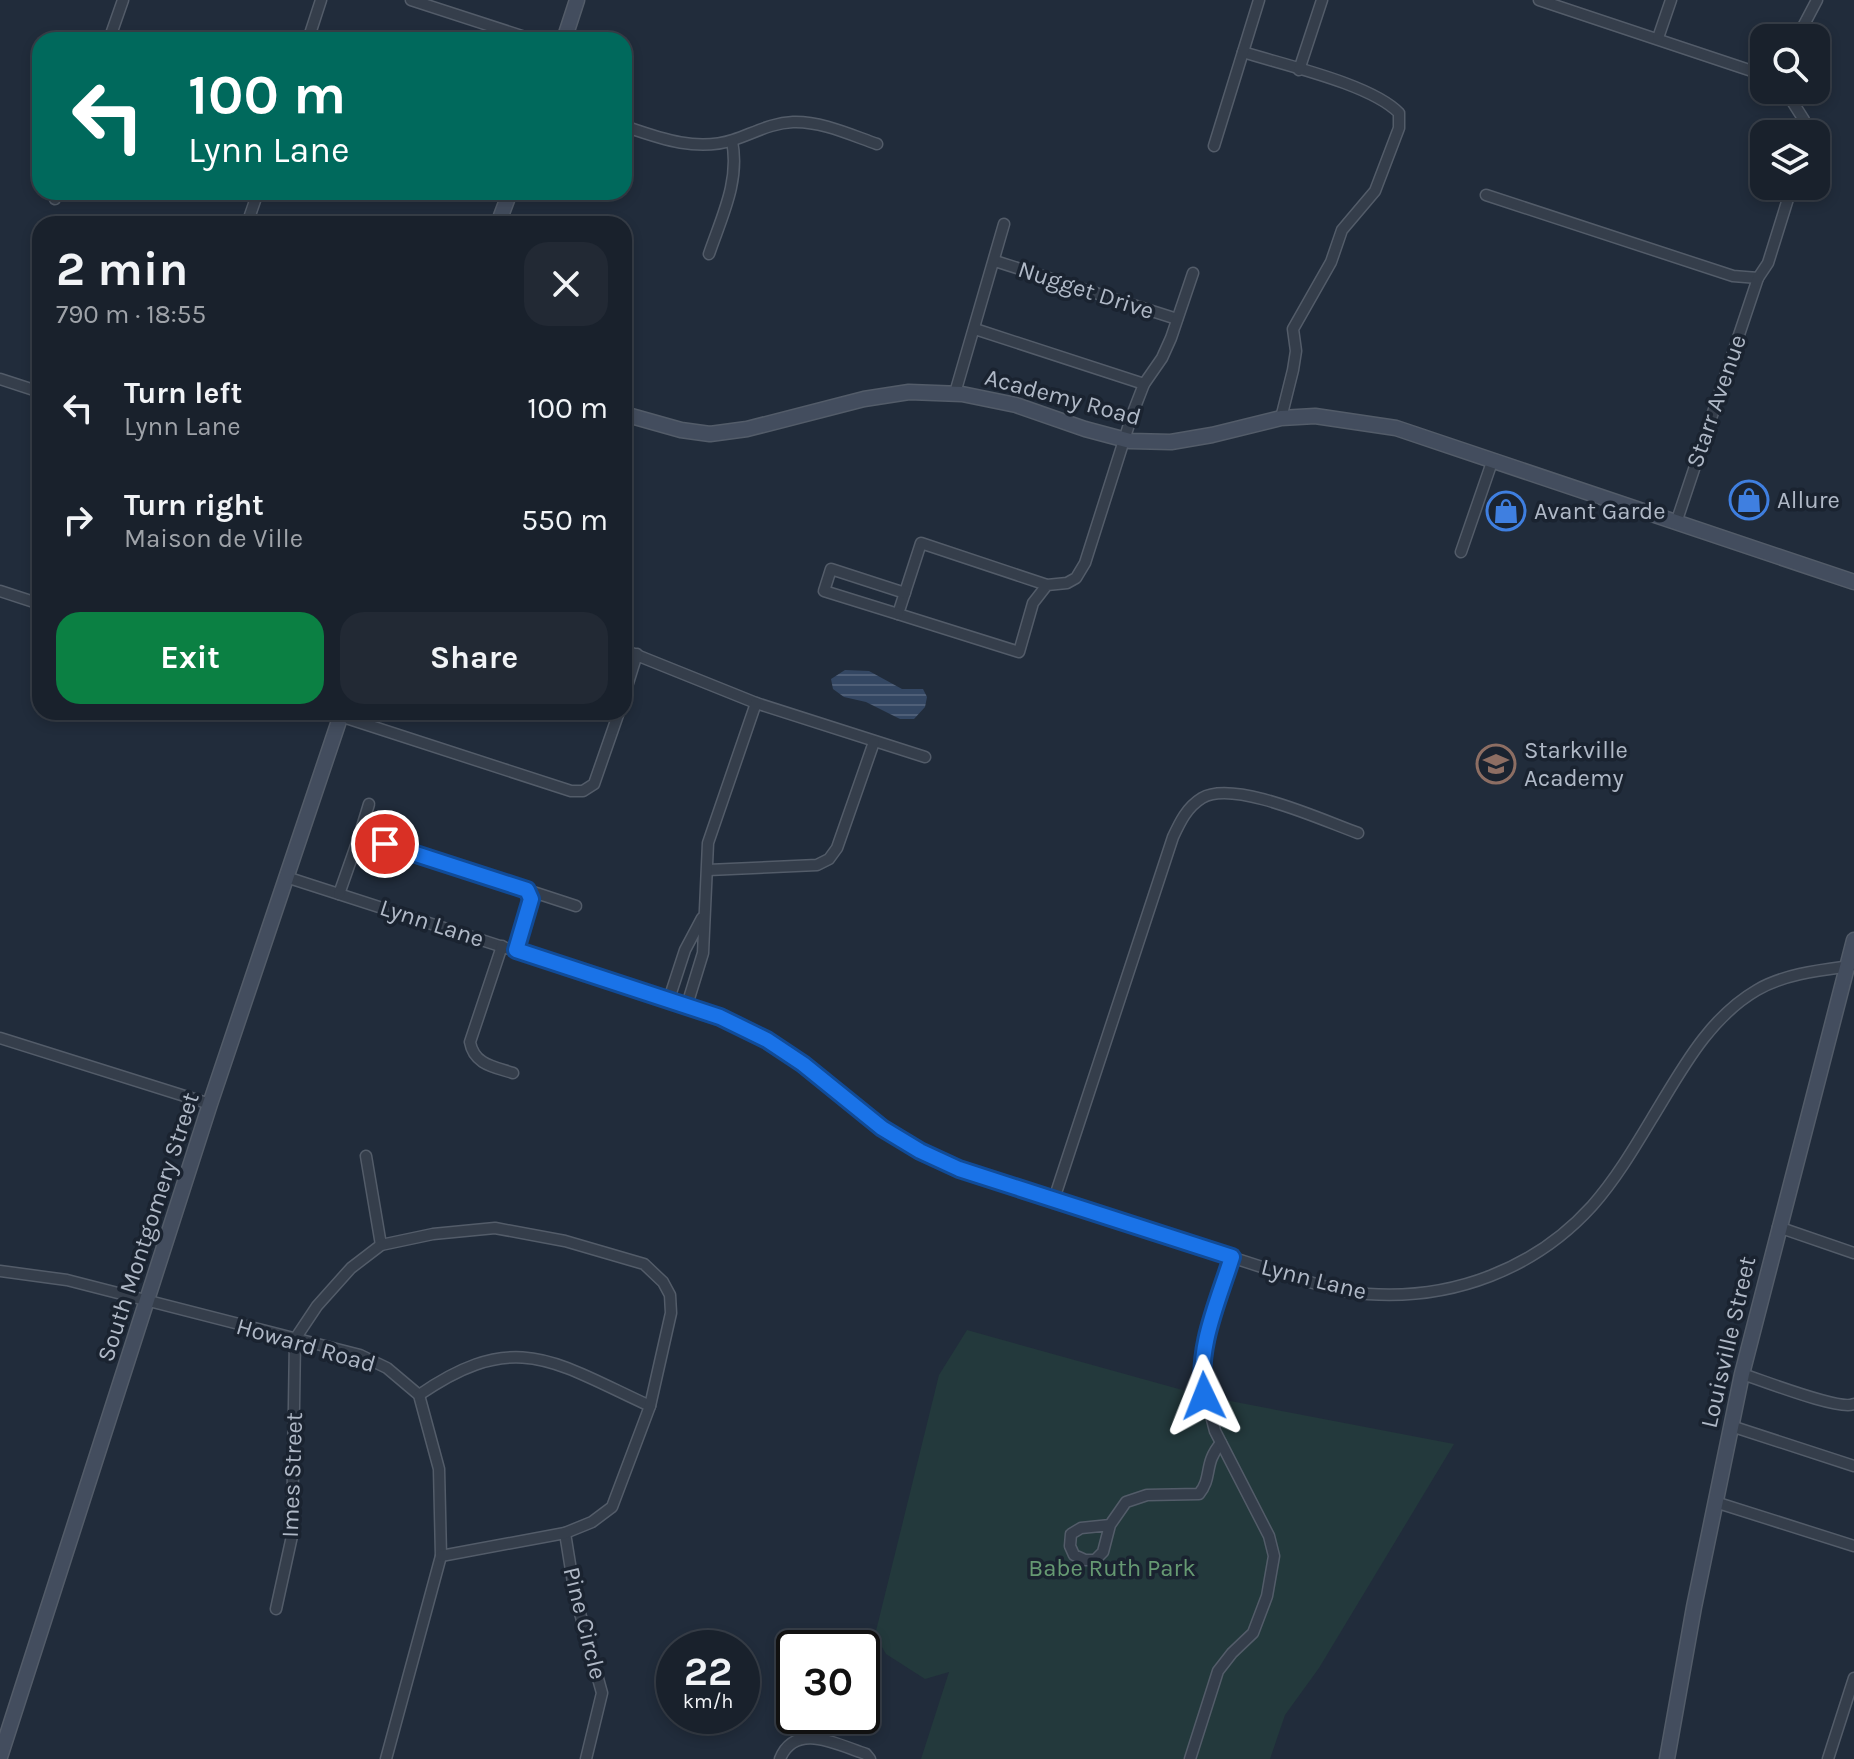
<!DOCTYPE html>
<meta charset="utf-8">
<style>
:root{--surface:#19212c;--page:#222934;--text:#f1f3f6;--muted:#9fa3a9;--line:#373e48;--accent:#0b8043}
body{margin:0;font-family:Karla,sans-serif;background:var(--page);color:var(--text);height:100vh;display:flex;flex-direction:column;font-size:30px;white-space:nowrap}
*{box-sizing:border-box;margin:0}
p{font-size:26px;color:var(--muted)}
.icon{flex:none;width:44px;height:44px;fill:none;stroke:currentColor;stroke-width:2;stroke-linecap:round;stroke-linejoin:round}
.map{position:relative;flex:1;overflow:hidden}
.sheet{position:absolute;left:32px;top:216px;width:600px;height:504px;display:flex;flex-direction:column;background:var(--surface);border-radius:24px;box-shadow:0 4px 12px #0003,0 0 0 2px var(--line)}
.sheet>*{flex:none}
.guide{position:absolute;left:32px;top:32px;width:600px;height:168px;border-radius:24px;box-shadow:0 4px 12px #0003,0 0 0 2px var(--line);background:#00695c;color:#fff;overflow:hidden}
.controls{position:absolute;left:1750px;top:24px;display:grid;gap:16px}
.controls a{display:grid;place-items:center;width:80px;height:80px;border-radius:16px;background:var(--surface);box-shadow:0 4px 12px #0003,0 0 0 2px var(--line);font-size:40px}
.speed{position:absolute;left:656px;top:1630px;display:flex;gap:16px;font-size:40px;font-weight:700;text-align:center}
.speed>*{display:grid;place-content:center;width:104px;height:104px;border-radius:50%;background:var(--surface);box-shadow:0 4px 12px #0003,0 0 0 2px var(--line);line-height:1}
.speed small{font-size:20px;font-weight:400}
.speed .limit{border:4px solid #111;border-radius:12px;background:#fff;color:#111}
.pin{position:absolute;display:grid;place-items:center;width:68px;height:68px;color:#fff;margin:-34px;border:4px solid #fff;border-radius:50%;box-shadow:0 2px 8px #0007}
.me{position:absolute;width:88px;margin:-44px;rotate:358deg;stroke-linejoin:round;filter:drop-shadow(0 0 6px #0008)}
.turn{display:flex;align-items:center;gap:28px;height:168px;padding:0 24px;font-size:36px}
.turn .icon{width:104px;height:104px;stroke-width:2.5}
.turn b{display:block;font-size:56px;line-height:68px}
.round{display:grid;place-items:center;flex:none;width:84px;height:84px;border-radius:24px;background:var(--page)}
.head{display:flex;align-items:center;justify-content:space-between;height:136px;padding:0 24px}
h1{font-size:48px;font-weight:700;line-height:60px}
.primary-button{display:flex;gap:16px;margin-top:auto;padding:16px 24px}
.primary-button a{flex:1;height:92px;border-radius:24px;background:var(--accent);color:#fff;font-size:32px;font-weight:700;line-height:92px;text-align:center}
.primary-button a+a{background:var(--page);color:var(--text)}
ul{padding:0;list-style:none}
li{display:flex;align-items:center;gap:24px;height:112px;padding:0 24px}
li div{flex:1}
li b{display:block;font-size:30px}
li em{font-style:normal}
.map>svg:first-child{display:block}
</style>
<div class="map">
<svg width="1854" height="1759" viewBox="0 0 1854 1759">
<defs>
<pattern id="water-rules" width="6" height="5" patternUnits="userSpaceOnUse" patternTransform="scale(2)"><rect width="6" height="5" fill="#344763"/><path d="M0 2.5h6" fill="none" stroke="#4f5f78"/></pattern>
</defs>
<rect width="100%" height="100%" fill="#212c3b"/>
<polygon fill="#23393c" points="967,1330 1204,1396 1454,1444 1319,1668 1285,1715 1270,1759 921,1759 949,1672 925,1679 886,1654 875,1635 939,1375"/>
<polygon fill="url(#water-rules)" points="845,670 869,671 902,689 923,689 927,697 925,707 914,719 900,719 866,702 844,697 833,689 831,679"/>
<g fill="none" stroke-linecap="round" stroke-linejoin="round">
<g stroke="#535c69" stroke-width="13">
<g id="street">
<polyline points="411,0 534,40"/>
<polyline points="1539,0 1764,75"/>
<polyline points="1658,38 1671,0"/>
<polyline points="1797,38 1817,0"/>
<polyline points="109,40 123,0"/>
<polyline points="308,40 321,0"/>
<path d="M1243 52C1284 65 1371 84 1399 113V128L1375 191 1342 230 1331 262 1293 329 1296 351 1293 370 1281 418"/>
<polyline points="1299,70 1322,0"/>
<polyline points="1785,90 1804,120 1805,134"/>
<path d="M624 126C659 138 696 152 733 140 754 133 771 123 793 122 821 121 851 135 877 144"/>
<polyline points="1214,146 1259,0"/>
<polyline points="1486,195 1733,276 1758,278"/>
<polyline points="55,199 58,192"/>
<polyline points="247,224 258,192"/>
<path d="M709 254C722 216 740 181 732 141"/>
<polyline points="995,261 1177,319"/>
<polyline points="975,329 1144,384"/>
<polyline points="0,379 40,392"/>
<polyline points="955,393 1004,224"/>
<polyline points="1676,523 1758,278 1768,263 1792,186"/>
<polyline points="1461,552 1492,462"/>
<polyline points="1047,585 1033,603 1019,652 898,614 921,543 1047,585 1067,583 1076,578 1085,563 1132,415 1144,384 1162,358 1171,338 1193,273"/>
<polyline points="0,591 40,604"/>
<polyline points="898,614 824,591 831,569 905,593"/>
<polyline points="624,650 756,703 925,757"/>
<polyline points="624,696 637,654"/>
<polyline points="340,716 571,791 583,791 594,784 619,712"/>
<polyline points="358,840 369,804"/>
<polyline points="708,870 817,865 829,859 837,848 874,742"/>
<path d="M286 877 720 1017 767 1040 803 1064 882 1128 920 1151 959 1169 1274 1271C1304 1280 1336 1292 1368 1294 1453 1300 1535 1269 1592 1206 1615 1180 1633 1150 1651 1120 1680 1073 1707 1019 1757 990 1784 974 1821 970 1851 966"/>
<polyline points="527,890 576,906"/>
<polyline points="339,894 358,840 385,844 527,890 531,899 516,950"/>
<path d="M502 946 470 1042C474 1065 495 1067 513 1073"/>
<polyline points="669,999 685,950 702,918"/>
<polyline points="687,1005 703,953 708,843 756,703"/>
<polyline points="0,1038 210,1104"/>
<polyline points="366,1156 381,1245"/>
<path d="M1054 1199 1173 837C1180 822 1187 807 1202 798 1234 779 1324 821 1358 833"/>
<polyline points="1778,1227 1854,1253"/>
<polyline points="0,1271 67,1280 360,1355 387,1368 419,1395 439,1469 441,1556 386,1759"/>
<path d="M1742 1374C1762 1380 1839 1411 1854 1404"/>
<path d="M419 1395C516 1328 554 1362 650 1406"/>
<polyline points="1731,1426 1854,1466"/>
<polyline points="1715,1502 1854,1546"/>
<path d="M1110 1525 1103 1552 1095 1560H1085L1074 1555 1070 1546 1071 1534 1081 1528 1110 1525 1126 1502 1147 1495 1199 1494C1213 1477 1203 1464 1221 1443"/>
<polyline points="565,1533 575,1595 602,1693 586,1759"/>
<polyline points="276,1609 292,1536 295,1339 317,1306 351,1268 381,1245 433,1234 495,1228 565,1241 644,1264 663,1282 670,1295 671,1313 650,1406 612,1507 592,1522 565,1533 441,1556"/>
<path d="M780 1759C795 1721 838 1745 866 1754L870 1759"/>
<polyline points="1190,1759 1218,1671 1232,1653 1253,1633 1267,1596 1274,1556 1269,1536 1215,1431 1201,1377 1203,1351 1232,1257"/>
<polyline points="1828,1759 1854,1678"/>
</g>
</g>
<g stroke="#535c69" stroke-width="17">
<g id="secondary">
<polyline points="564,40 577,0"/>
<polyline points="498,224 510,192"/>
<polyline points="624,414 681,430 710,434 747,429 864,399 909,392 962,394 1016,405 1085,429 1130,441 1171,442 1212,435 1281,418 1315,416 1396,428 1854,582"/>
<polyline points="0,1757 210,1104 342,712"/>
<polyline points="1667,1759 1694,1607 1742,1374 1854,940"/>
</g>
</g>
<use href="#street" stroke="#353e4b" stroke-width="10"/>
<use href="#secondary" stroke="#434d5e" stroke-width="14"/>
</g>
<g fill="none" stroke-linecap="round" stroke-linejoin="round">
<g stroke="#114b97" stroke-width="20">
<path id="route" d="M385 844 527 890 531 899 516 950 720 1017 767 1040 803 1064 882 1128 920 1151 959 1169 1232 1257C1218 1302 1196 1348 1204 1396"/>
</g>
<use href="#route" stroke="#1a73e8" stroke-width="14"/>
</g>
<defs>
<g id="shop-ring" transform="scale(2)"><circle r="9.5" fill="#1a2330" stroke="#3f7fe0" stroke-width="1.5"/><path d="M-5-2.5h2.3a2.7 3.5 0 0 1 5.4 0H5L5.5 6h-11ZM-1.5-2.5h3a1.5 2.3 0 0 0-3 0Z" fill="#3f7fe0"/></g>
<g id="school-ring" transform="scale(2)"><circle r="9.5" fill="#1a2330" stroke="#8d6e63" stroke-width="1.5"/><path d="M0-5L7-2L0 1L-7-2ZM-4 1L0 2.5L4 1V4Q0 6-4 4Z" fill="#8d6e63"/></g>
</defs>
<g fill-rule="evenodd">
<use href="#shop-ring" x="1749" y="500"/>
<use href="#shop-ring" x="1506" y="511"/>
<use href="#school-ring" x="1496" y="764"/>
</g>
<g text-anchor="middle" stroke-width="7" stroke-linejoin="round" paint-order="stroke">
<g font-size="24" fill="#b0b9c7" stroke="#1a2330">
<text transform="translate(1086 290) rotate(18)" y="8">Nugget Drive</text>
<text transform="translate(1063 397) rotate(15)" y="8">Academy Road</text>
<text transform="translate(1716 401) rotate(-71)" y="8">Starr Avenue</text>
<text transform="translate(432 923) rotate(18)" y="8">Lynn Lane</text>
<text transform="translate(148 1227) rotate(-72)" y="8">South Montgomery Street</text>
<text transform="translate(1314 1279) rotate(14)" y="8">Lynn Lane</text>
<text transform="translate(1728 1342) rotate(-77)" y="8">Louisville Street</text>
<text transform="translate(306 1345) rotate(16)" y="8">Howard Road</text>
<text transform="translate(292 1475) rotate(-88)" y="8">Imes Street</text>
<text transform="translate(585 1623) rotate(76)" y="8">Pine Circle</text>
</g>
<g font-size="24" fill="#b0b9c7" stroke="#1a2330" text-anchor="start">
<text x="1777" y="508">Allure</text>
<text x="1534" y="519">Avant Garde</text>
<text x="1524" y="758">Starkville<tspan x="1524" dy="28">Academy</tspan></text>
</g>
<g font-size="24" fill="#669972" stroke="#1a2330">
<text x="1112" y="1576">Babe Ruth Park</text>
</g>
</g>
</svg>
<div class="controls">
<a><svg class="icon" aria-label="search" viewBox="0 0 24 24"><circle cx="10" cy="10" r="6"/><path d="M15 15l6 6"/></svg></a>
<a><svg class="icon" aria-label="layers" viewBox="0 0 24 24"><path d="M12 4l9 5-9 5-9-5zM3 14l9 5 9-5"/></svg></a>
</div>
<div class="speed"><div>22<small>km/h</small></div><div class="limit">30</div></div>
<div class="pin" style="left:385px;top:844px;background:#d93025"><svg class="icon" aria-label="arrive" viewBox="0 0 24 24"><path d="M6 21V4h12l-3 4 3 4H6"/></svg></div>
<svg class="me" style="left:1204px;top:1396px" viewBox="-20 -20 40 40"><path d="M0-17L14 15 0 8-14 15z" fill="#1a73e8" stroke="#fff" stroke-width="4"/></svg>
<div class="guide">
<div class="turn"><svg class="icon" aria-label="left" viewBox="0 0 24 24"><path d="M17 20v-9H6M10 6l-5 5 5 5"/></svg><div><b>100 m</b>Lynn Lane</div></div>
</div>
<section class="sheet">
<div class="head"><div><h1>2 min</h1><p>790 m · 18:55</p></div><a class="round"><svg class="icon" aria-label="close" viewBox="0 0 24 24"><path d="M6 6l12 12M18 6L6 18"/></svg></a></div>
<ul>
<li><svg class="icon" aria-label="left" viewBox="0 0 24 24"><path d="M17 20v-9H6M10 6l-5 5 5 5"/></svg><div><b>Turn left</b><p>Lynn Lane</p></div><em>100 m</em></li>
<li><svg class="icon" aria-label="right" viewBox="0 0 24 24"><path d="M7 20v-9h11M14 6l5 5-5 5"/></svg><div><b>Turn right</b><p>Maison de Ville</p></div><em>550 m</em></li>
</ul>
<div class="primary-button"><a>Exit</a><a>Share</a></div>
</section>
</div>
